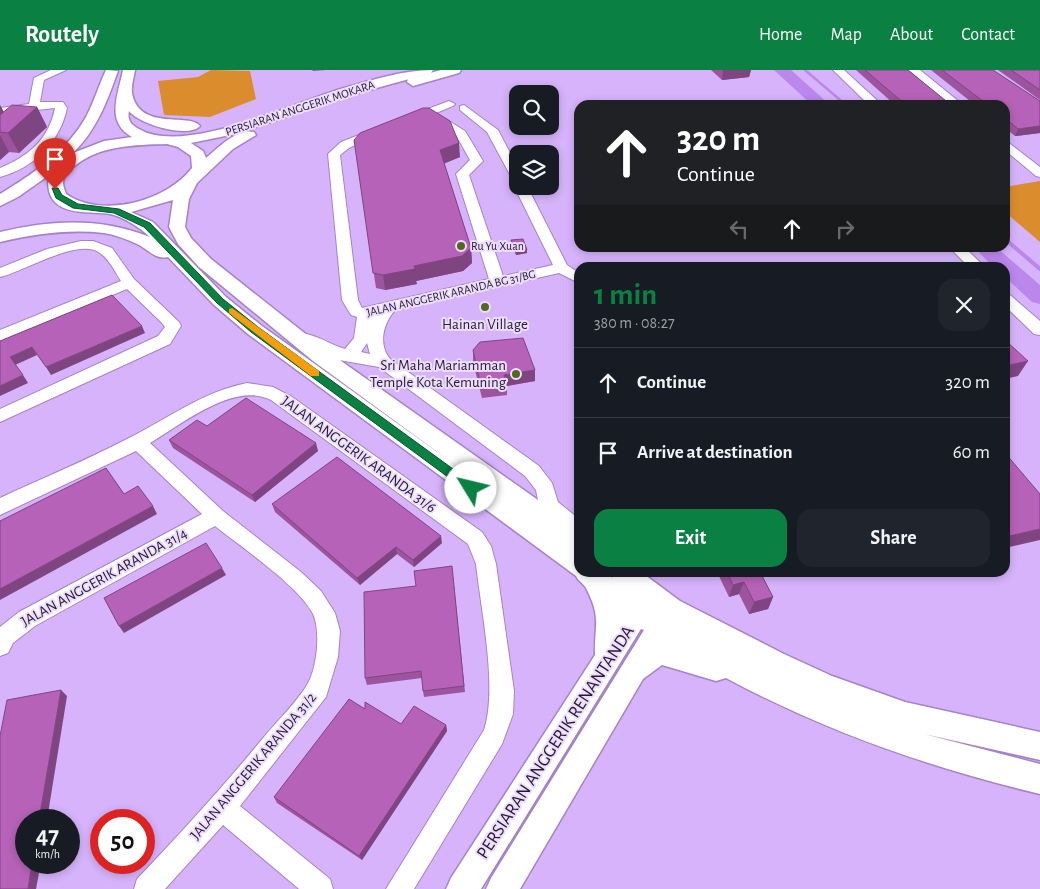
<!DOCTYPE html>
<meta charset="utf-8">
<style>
:root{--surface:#171b24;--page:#20242c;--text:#f1f3f6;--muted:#9ea1a6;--line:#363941;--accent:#0b8043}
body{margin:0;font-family:"Alegreya Sans",sans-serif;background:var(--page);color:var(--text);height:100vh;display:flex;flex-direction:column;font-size:19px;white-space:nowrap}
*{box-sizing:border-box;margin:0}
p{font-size:16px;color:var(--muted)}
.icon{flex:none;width:28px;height:28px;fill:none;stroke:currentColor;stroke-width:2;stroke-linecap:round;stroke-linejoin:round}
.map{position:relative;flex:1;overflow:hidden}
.side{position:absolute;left:574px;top:192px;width:436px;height:315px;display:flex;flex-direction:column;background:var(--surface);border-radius:15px;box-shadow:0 2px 8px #0003}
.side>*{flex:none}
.hud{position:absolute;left:574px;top:30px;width:436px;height:152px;border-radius:15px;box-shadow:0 2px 8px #0003;background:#202124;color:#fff;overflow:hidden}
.controls{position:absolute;left:509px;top:15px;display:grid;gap:10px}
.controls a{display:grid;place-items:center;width:50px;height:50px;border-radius:10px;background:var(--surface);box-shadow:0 2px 8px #0003;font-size:25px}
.speed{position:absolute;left:15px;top:739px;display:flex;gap:10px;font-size:25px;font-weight:700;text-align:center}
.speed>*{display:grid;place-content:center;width:65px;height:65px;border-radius:50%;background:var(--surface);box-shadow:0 2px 8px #0003;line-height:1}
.speed small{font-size:12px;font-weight:400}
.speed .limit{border:8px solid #d22;background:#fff;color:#111}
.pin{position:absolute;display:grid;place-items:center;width:42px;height:42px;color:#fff;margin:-51px -21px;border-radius:50% 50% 50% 0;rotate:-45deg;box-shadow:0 0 5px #0007}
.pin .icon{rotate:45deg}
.me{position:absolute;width:55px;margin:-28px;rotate:306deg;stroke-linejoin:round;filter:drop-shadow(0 0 4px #0008)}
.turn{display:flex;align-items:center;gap:18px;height:105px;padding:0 20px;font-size:22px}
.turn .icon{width:65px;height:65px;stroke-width:2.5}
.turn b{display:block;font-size:35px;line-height:42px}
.lanes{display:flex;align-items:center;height:48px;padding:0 20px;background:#0003;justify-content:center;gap:25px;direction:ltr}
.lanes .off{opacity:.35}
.round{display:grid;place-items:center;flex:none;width:52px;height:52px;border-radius:15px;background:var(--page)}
.head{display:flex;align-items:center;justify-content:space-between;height:85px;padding:0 20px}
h1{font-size:30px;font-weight:700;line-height:38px;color:var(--accent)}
.action{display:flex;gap:10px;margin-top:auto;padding:10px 20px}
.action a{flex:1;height:58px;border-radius:15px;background:var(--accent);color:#fff;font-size:20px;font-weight:700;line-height:58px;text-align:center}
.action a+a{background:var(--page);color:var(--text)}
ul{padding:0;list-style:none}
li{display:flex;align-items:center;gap:15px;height:70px;padding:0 20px;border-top:1px solid var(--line)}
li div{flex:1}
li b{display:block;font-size:19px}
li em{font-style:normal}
header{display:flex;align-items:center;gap:30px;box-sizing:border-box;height:70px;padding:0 25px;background:var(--accent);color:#fff}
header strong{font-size:24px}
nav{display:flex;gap:28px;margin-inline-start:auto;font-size:18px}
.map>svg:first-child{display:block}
</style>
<header>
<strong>Routely</strong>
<nav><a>Home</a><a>Map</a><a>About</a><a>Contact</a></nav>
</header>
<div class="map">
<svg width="1040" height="819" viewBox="0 0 1040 819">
<rect width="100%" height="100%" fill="#d6b3fb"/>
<g fill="#db8d2e">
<polygon points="211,0 250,1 256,29 210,47 164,45 158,11 198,7"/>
<polygon points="1040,111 1040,172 1005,142 1005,117"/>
</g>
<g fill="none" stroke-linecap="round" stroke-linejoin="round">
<polyline stroke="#bb87ed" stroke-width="2.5" points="805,0 846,35"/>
<polyline stroke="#bb87ed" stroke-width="4" points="1005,169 1040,199"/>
<g fill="#bb87ed" fill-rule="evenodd">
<polygon points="774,0 791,0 830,35 812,35"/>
<polygon points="975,178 997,178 1040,215 1040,234 1032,232 1005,207 1005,198 994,198"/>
</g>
<g stroke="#a483c7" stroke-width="2">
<g id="minor">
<path d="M51 0H66L44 10 40 32H63L67 38C60 72 34 98 0 107V98C29 86 49 69 55 38L0 44V38L29 34 34 8Z"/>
<polygon points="833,0 844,0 882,35 869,35"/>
<polygon points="908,0 920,0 963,35 950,35"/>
<path d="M449 31 455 34 453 36 436 43 465 61 483 91 469 105 503 206 553 195 514 116 515 114 487 62 460 40V36L464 35 498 60 518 98V116H527L567 195 579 203V213L559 203 395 240C383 254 378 274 390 289L539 396 552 413 558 432 579 449V465L569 464 549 448 539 435 536 420 525 406 379 297 339 290 297 272 295 268 297 264C311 261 330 275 345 279L354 268 357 247 351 245 342 230 328 84 341 72 374 59 378 57 384 61 349 78 340 85 358 230 362 238 489 209 456 104 470 90 456 65 426 46 410 51 404 48ZM367 273 370 284 361 282Z"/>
<polygon points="1005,70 1040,97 1040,107 1036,106 1005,80"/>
<path d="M81 171H93L112 178 134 209 179 252 181 256 170 274 0 352V339L158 266 165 257 162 253 127 219 0 271V260L121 211C115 202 110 190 100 183 79 167 23 202 0 207V198L47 179Z"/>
<polygon points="950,178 965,178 986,198 970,198"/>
<polygon points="1005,223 1010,225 1040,251 1040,265 1034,264 1005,236"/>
<path d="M247 313 273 317 292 327 482 462 491 476 496 494 514 621 513 644 502 674 414 819H386L484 660C498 617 481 541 476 494L468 474 271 330C234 311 181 355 150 373L223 441 301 502 321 521 335 543 340 561 338 587 326 627 240 736 330 809 333 819H299L223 755 165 819H134L137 809C181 763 223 717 264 667 278 650 296 633 307 615 317 599 321 561 313 544 299 516 241 477 215 456L35 556 13 573 8 583 0 586V557L19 542 202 444 136 381 0 445V428C43 408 87 390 129 368 169 348 202 322 247 313Z"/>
</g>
</g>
<g stroke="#a483c7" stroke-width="3">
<g id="major">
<path d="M106 0 118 1C107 31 97 60 73 83L104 71 132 67C105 52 118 25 123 0H135C134 7 131 16 132 23 139 62 190 42 200 56 189 69 138 54 129 41 127 50 131 55 139 59 184 86 296 32 344 18 373 10 403 0 433 0L431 3 344 27 235 64 191 73 203 81 206 88C218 78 237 58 254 62L256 65 233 79 197 113 189 129 185 157 191 168 211 189 327 281 579 459V482L575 480 579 483V502H605L613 508 610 502H641L680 531 784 584 832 606 905 632 1040 662V690L924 664 1040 694V724C931 698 825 661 726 608L716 611 662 595 643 609 520 819H486L491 808 644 560 641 559 481 819H446L451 808 595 585C594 555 602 549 586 518 583 513 578 511 576 506L248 264 214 235 168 187C155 190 148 179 137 174 127 169 115 165 104 163 69 159 34 164 0 172V162C51 150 100 147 150 167 140 158 124 147 110 144 92 141 55 147 49 121 48 114 47 110 52 103L18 127 0 136V124C33 104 67 81 86 47 94 32 99 15 106 0ZM167 74 178 77 191 86 192 98C167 131 102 149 66 124 65 121 63 116 63 113 63 106 68 101 73 97 100 75 134 75 167 74ZM173 130 169 157 178 174 199 197 313 291 458 397 262 256 226 227 153 152 131 142Z"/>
<polygon points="441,0 461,0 459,3 413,16 407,12 408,9"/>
</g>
</g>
<use href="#minor" fill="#fff" fill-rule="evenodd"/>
<use href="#major" fill="#fff" fill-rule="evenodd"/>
</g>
<g fill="#9d549e">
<polygon points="312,0 326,0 313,1"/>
<polygon points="711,0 751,0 749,7 722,10"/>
<polygon points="856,0 908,0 951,35 895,35"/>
<polygon points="931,0 993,0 1040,31 1040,63 1015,66 1005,58 1005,35 975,35"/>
<polygon points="998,0 1040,0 1040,30"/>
<polygon points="0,35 4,42 37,37 47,57 19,83 9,82 0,90"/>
<polygon points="354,70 460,87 444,93 471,178 472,193 463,201 416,211 417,214 385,220 376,218"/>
<polygon points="511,170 527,183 516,185 511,174"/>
<polygon points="473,280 535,300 535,311 507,316 507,325 482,328 473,292"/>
<polygon points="207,356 318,381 255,432 173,378 169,370"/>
<polygon points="272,434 442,473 414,497 397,484 360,515 275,442"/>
<polygon points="452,496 465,622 424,627 423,621 422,608 367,615 365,608 416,516"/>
<polygon points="717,502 760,502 773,527 768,539 749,544 739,524 729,527"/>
<polygon points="365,639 401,654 446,655 447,661 362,790 277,733 274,727"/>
</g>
<g fill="#7f4581">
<polygon points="723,0 751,0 749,7 722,10"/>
<polygon points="0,35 5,45 0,62"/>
<polygon points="37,37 47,57 19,83 8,63"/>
<polygon points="1040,56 1040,63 1015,66 1018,59"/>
<polygon points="0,65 9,82 0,90"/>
<polygon points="459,73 460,87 441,95 440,80"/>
<polygon points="471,178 472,193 463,201 416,211 417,214 385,220 383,205"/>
<polygon points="527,180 527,183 516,185 516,181"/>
<polygon points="142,256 145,263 51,305 46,297"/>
<polygon points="32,277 37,285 15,295 10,287"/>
<polygon points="1028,291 1018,306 1005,309 1005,296"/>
<polygon points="535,300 535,311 507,316 504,305"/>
<polygon points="23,305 28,313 0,326 0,316"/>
<polygon points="316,373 318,381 255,432 252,425"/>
<polygon points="153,436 157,444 0,530 0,519"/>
<polygon points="1040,459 1040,470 1005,478 1005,467"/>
<polygon points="441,466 442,473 414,497 413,490"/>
<polygon points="396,477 397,484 360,515 357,508"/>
<polygon points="222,498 226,505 124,563 119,556"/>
<polygon points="744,512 739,524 729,527 733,515"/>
<polygon points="773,527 768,539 749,544 754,532"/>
<polygon points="61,620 67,626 47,750 39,750"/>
<polygon points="446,655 447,661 362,790 359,786"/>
<polygon points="32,792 41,792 36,819 28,819"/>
</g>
<g fill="#b662b8" stroke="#7f4581">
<polygon points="865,0 908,0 951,35 906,35"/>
<polygon points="942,0 993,0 1040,31 1040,56 1018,59 1005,48 1005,35 988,35"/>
<polygon points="1011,0 1040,0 1040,20"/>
<polygon points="12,35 37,37 8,63 0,62 0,45"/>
<polygon points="423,38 429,38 450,51 459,73 440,80 471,178 462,186 414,196 415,199 383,205 373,203 354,70 360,63"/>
<polygon points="523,169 527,180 516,181 511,170"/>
<polygon points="112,225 142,256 46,297 32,277 10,287 23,305 0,316 0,271"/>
<polygon points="523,268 535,300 504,305 506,313 481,317 473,280 480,272"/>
<polygon points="1005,270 1028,291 1005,296"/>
<polygon points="246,328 316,373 252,425 169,370 197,350 207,356"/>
<polygon points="1005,383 1040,424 1040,459 1005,467"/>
<polygon points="337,387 441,466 413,490 396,477 357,508 272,434"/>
<polygon points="106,398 124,424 138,416 153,436 0,519 0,451"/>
<polygon points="206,473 222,498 119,556 104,528"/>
<polygon points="452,496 464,616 423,621 421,601 365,608 364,522 416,516 414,501"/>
<polygon points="727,502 760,502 773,527 754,532 744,512 733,515"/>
<polygon points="61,620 39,750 26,750 26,792 32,792 28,819 0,819 0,666 7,630"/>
<polygon points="349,629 365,639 365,632 401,654 414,636 446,655 359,786 274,727"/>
</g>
<polygon fill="#0b8043" stroke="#07532c" points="52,118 58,118 62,125 78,134 119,139 150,153 223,229 258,257 475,415 475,421 467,421 251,262 217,233 144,157 114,143 73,138 56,128"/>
<polygon fill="#f59e0b" points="232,238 319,301 319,306 311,306 229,243 229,239"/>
<g fill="#4f6a1b" stroke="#ecdefc" stroke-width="2">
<circle cx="461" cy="176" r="5"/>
<circle cx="485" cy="237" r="5"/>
<circle cx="516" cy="304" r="5"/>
</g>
<g text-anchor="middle" stroke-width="4" stroke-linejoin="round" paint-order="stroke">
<g font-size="12" fill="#261934" stroke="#ecdefc">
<text transform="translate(300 38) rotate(-18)" y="4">PERSIARAN ANGGERIK MOKARA</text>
<text transform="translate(451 223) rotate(-13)" y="4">JALAN ANGGERIK ARANDA BG 31/BG</text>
</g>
<g font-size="12" fill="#261934" stroke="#ecdefc" text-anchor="start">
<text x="471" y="180">Ru Yu Xuan</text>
</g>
<g font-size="15" fill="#261934" stroke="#ecdefc">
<text x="485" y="259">Hainan Village</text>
<text x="506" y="300" text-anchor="end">Sri Maha Mariamman<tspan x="506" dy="17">Temple Kota Kemuning</tspan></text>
</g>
<g font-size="15" fill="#261934" stroke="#ecdefc">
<text transform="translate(359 384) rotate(36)" y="5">JALAN ANGGERIK ARANDA 31/6</text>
<text transform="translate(104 507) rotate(-29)" y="5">JALAN ANGGERIK ARANDA 31/4</text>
<text transform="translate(253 696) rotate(-50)" y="5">JALAN ANGGERIK ARANDA 31/2</text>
</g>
<g font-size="18" fill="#261934" stroke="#ecdefc">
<text transform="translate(555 672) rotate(-57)" y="6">PERSIARAN ANGGERIK RENANTANDA</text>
</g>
</g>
</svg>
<div class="controls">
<a><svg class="icon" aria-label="search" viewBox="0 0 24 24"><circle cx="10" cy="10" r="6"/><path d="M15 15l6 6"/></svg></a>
<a><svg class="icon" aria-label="layers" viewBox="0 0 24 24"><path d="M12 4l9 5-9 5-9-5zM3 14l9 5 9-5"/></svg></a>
</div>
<div class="speed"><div>47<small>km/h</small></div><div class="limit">50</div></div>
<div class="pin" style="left:55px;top:119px;background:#d93025"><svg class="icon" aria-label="arrive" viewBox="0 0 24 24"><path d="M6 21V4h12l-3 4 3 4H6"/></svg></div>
<svg class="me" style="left:471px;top:418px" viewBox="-20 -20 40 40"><circle r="19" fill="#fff"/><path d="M0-13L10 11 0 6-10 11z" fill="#0b8043"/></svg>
<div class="hud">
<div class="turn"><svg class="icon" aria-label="ahead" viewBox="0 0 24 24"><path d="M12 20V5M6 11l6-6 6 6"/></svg><div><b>320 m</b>Continue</div></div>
<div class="lanes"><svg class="icon off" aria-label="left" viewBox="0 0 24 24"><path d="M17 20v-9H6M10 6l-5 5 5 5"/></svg><svg class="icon" aria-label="ahead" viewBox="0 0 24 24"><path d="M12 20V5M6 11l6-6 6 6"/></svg><svg class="icon off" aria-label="right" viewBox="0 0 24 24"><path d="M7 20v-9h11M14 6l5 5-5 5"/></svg></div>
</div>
<section class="side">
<div class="head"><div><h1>1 min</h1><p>380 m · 08:27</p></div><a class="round"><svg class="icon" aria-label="close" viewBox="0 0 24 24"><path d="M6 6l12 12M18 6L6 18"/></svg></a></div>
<ul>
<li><svg class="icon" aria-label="ahead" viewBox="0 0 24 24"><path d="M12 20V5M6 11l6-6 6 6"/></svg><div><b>Continue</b></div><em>320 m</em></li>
<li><svg class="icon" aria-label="arrive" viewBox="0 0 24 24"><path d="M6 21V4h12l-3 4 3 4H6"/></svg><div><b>Arrive at destination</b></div><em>60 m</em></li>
</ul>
<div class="action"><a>Exit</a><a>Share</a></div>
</section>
</div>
